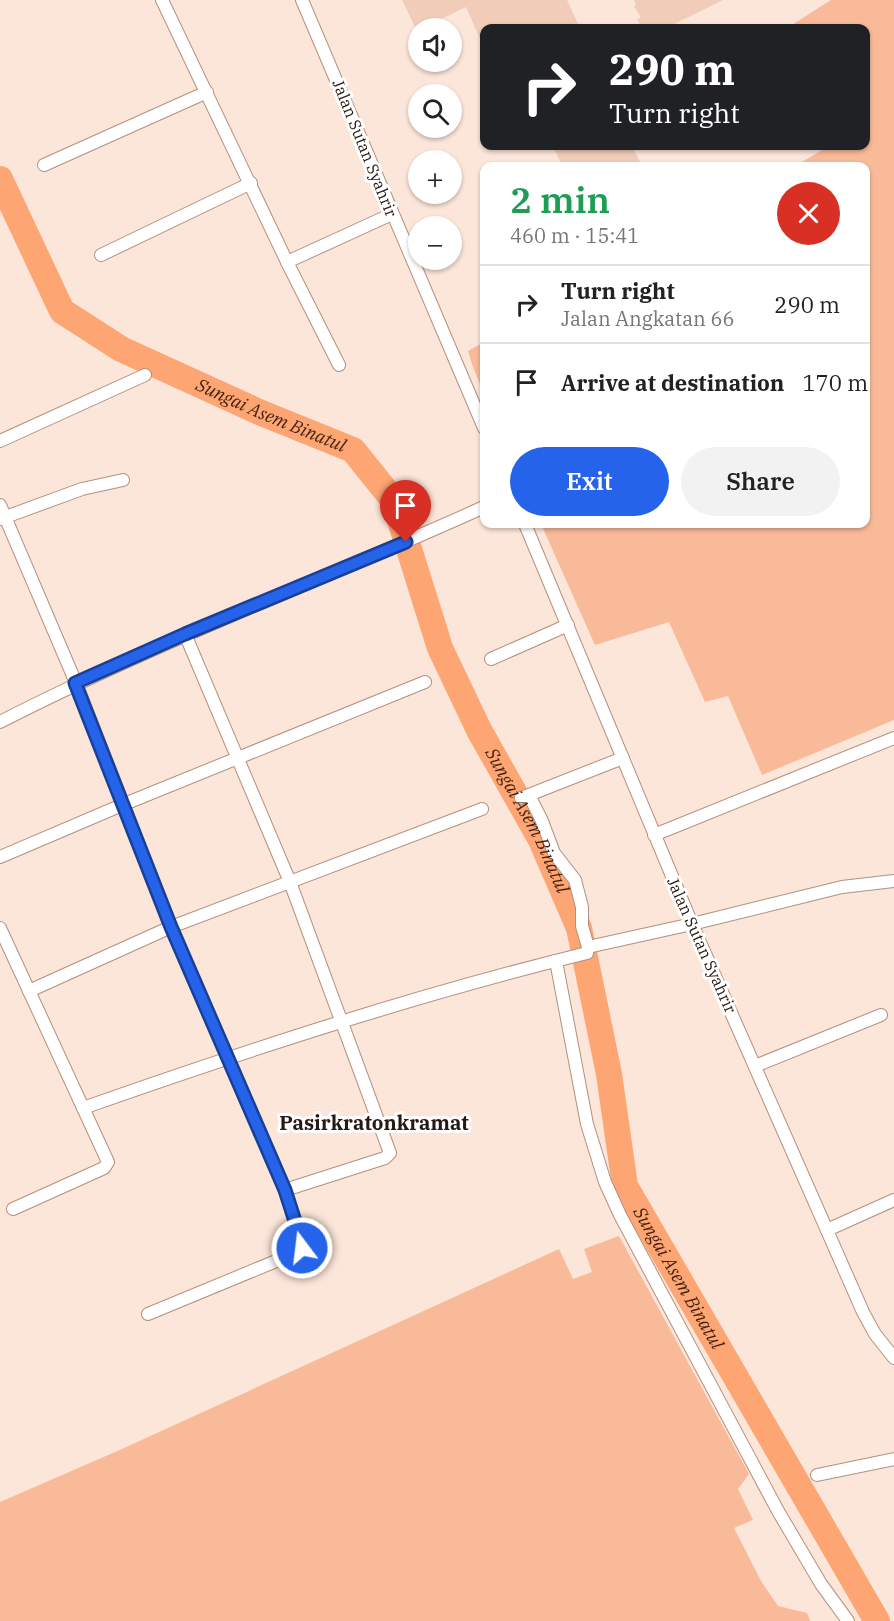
<!DOCTYPE html>
<meta charset="utf-8">
<style>
:root{--surface:#fff;--page:#f2f2f2;--text:#222;--muted:#767676;--line:#e0e0e0;--accent:#2563eb}
body{margin:0;font-family:"IBM Plex Serif",serif;background:var(--page);color:var(--text);height:100vh;display:flex;flex-direction:column;font-size:22px;white-space:nowrap}
*{box-sizing:border-box;margin:0}
p{font-size:20px;color:var(--muted)}
.icon{flex:none;width:33px;height:33px;fill:none;stroke:currentColor;stroke-width:2;stroke-linecap:round;stroke-linejoin:round}
.map{position:relative;flex:1;overflow:hidden}
.drawer{position:absolute;left:480px;top:162px;width:390px;height:366px;display:flex;flex-direction:column;background:var(--surface);border-radius:12px;box-shadow:0 2px 4px #0004}
.drawer>*{flex:none}
.hud{position:absolute;left:480px;top:24px;width:390px;height:126px;border-radius:12px;box-shadow:0 2px 4px #0004;background:#202124;color:#fff;overflow:hidden}
.controls{position:absolute;left:408px;top:18px;display:grid;gap:12px}
.controls a{display:grid;place-items:center;width:54px;height:54px;border-radius:50%;background:var(--surface);box-shadow:0 2px 4px #0004;font-size:30px}
.pin{position:absolute;display:grid;place-items:center;width:51px;height:51px;color:#fff;margin:-62px -26px;border-radius:50% 50% 50% 0;rotate:-45deg;box-shadow:0 0 6px #0007}
.pin .icon{rotate:45deg}
.me{position:absolute;width:66px;margin:-33px;rotate:345deg;stroke-linejoin:round;filter:drop-shadow(0 0 4px #0008)}
.turn{display:flex;align-items:center;gap:21px;height:126px;padding:0 30px;font-size:27px}
.turn .icon{width:78px;height:78px;stroke-width:2.5}
.turn b{display:block;font-size:42px;line-height:51px}
.round{display:grid;place-items:center;flex:none;width:63px;height:63px;border-radius:32px;background:var(--page)}
.overview{display:flex;align-items:center;justify-content:space-between;height:102px;padding:0 30px}
h1{font-size:36px;font-weight:600;line-height:45px;color:#1e9e55}
.primary-button{display:flex;gap:12px;margin-top:auto;padding:12px 30px}
.primary-button a{flex:1;height:69px;border-radius:36px;background:var(--accent);color:#fff;font-size:24px;font-weight:600;line-height:69px;text-align:center}
.primary-button a+a{background:var(--page);color:var(--text)}
ul{padding:0;list-style:none}
li{display:flex;align-items:center;gap:18px;height:78px;padding:0 30px;border-top:2px solid var(--line)}
li div{flex:1}
li b{display:block;font-size:22px}
li em{font-style:normal}
.map>svg:first-child{display:block}
</style>
<div class="map">
<svg width="894" height="1621" viewBox="0 0 894 1621">
<rect width="100%" height="100%" fill="#fce5d9"/>
<g fill="#f8ba98">
<polygon points="831,0 894,0 894,720 762,775 728,696 705,702 669,622 595,645 541,524 866,524 866,166 795,166 829,146 866,146 866,28 787,28"/>
<polygon points="484,342 484,394 473,367 468,351"/>
<polygon points="619,1236 749,1474 738,1489 753,1520 734,1528 761,1581 778,1606 807,1613 810,1621 0,1621 0,1502 122,1449 559,1249 573,1279 592,1272 584,1249"/>
</g>
<g fill="none" stroke-linecap="round" stroke-linejoin="round">
<path stroke="#fda573" stroke-width="26" id="s1" d="M0 179 62 311 121 349 259 412 353 450 394 501 440 648 479 730 541 840 579 928 609 1074 625 1186 877 1621"/>
</g>
<g fill="#f1ccb8">
<polygon points="402,0 567,0 580,28 484,28 484,48 466,7 423,28 418,28 417,31"/>
<polygon points="634,0 723,0 666,28 642,28 637,19 641,18 634,6 636,5"/>
<polygon points="553,146 632,146 642,166 562,166"/>
</g>
<g fill="none" stroke-linecap="round" stroke-linejoin="round">
<g stroke="#b3907e" stroke-width="14">
<g id="street">
<polyline points="162,0 287,262 392,214"/>
<polyline points="302,0 484,428"/>
<polyline points="44,165 207,92"/>
<polyline points="101,255 251,183"/>
<polyline points="287,262 339,365"/>
<polyline points="0,441 145,375"/>
<polyline points="0,505 76,683 171,927 285,1190 302,1243 302,1248 298,1252 148,1314"/>
<polyline points="0,519 82,489 123,480"/>
<polyline points="525,524 692,924 863,1312 875,1334 894,1358"/>
<polyline points="185,634 290,882 390,1153 385,1158 285,1190"/>
<polyline points="491,659 568,625"/>
<path d="M0 722C158 641 323 580 484 507"/>
<polyline points="529,795 542,821 554,853 575,880 582,907 582,926 588,947"/>
<polyline points="521,798 623,758"/>
<polyline points="654,835 894,738"/>
<polyline points="0,857 122,805 425,682"/>
<polyline points="0,928 108,1162 104,1168 13,1209"/>
<polyline points="556,961 587,1124 605,1182 620,1215 778,1511 821,1584 848,1621"/>
<polyline points="29,991 171,927 482,809"/>
<polyline points="755,1066 881,1015"/>
<path d="M83 1108C248 1050 416 995 587 953L588 947 692 924 842 887 894 881"/>
<polyline points="827,1230 894,1200"/>
<polyline points="817,1475 894,1459"/>
</g>
</g>
<use href="#street" stroke="#fff" stroke-width="12"/>
</g>
<g fill="none" stroke-linecap="round" stroke-linejoin="round">
<g stroke="#184099" stroke-width="15">
<polyline id="route" points="302,1248 302,1243 285,1190 171,927 75,683 185,634 406,542"/>
</g>
<use href="#route" stroke="#2563eb" stroke-width="10"/>
</g>
<g text-anchor="middle" stroke-width="6" stroke-linejoin="round" paint-order="stroke">
<g font-size="16" fill="#261912" stroke="#fff">
<text transform="translate(365 148) rotate(68)" y="6">Jalan Sutan Syahrir</text>
<text transform="translate(702 945) rotate(66)" y="6">Jalan Sutan Syahrir</text>
</g>
<g font-size="18" font-style="italic" fill="#411f0a" stroke="#fff">
<text dy="6" stroke="none"><textPath href="#s1" startOffset="380">Sungai Asem Binatul</textPath></text>
<text dy="6" stroke="none"><textPath href="#s1" startOffset="882">Sungai Asem Binatul</textPath></text>
<text dy="6" stroke="none"><textPath href="#s1" startOffset="1370">Sungai Asem Binatul</textPath></text>
</g>
<g font-size="20" font-weight="bold" fill="#261912" stroke="#fff">
<text x="374" y="1130">Pasirkratonkramat</text>
</g>
</g>
</svg>
<div class="controls">
<a><svg class="icon" aria-label="sound" viewBox="0 0 24 24"><path d="M4 9h4l5-4v14l-5-4H4zM17 9q2 3 0 6"/></svg></a>
<a><svg class="icon" aria-label="search" viewBox="0 0 24 24"><circle cx="10" cy="10" r="6"/><path d="M15 15l6 6"/></svg></a>
<a>+</a>
<a>−</a>
</div>
<div class="pin" style="left:406px;top:542px;background:#d93025"><svg class="icon" aria-label="arrive" viewBox="0 0 24 24"><path d="M6 21V4h12l-3 4 3 4H6"/></svg></div>
<svg class="me" style="left:302px;top:1248px" viewBox="-20 -20 40 40"><circle r="17" fill="#2563eb" stroke="#fff" stroke-width="3"/><path d="M0-11L8 9 0 5-8 9z" fill="#fff"/></svg>
<div class="hud">
<div class="turn"><svg class="icon" aria-label="right" viewBox="0 0 24 24"><path d="M7 20v-9h11M14 6l5 5-5 5"/></svg><div><b>290 m</b>Turn right</div></div>
</div>
<section class="drawer">
<div class="overview"><div><h1>2 min</h1><p>460 m · 15:41</p></div><a class="round" style="background:#d93025;color:#fff"><svg class="icon" aria-label="close" viewBox="0 0 24 24"><path d="M6 6l12 12M18 6L6 18"/></svg></a></div>
<ul>
<li><svg class="icon" aria-label="right" viewBox="0 0 24 24"><path d="M7 20v-9h11M14 6l5 5-5 5"/></svg><div><b>Turn right</b><p>Jalan Angkatan 66</p></div><em>290 m</em></li>
<li><svg class="icon" aria-label="arrive" viewBox="0 0 24 24"><path d="M6 21V4h12l-3 4 3 4H6"/></svg><div><b>Arrive at destination</b></div><em>170 m</em></li>
</ul>
<div class="primary-button"><a>Exit</a><a>Share</a></div>
</section>
</div>
